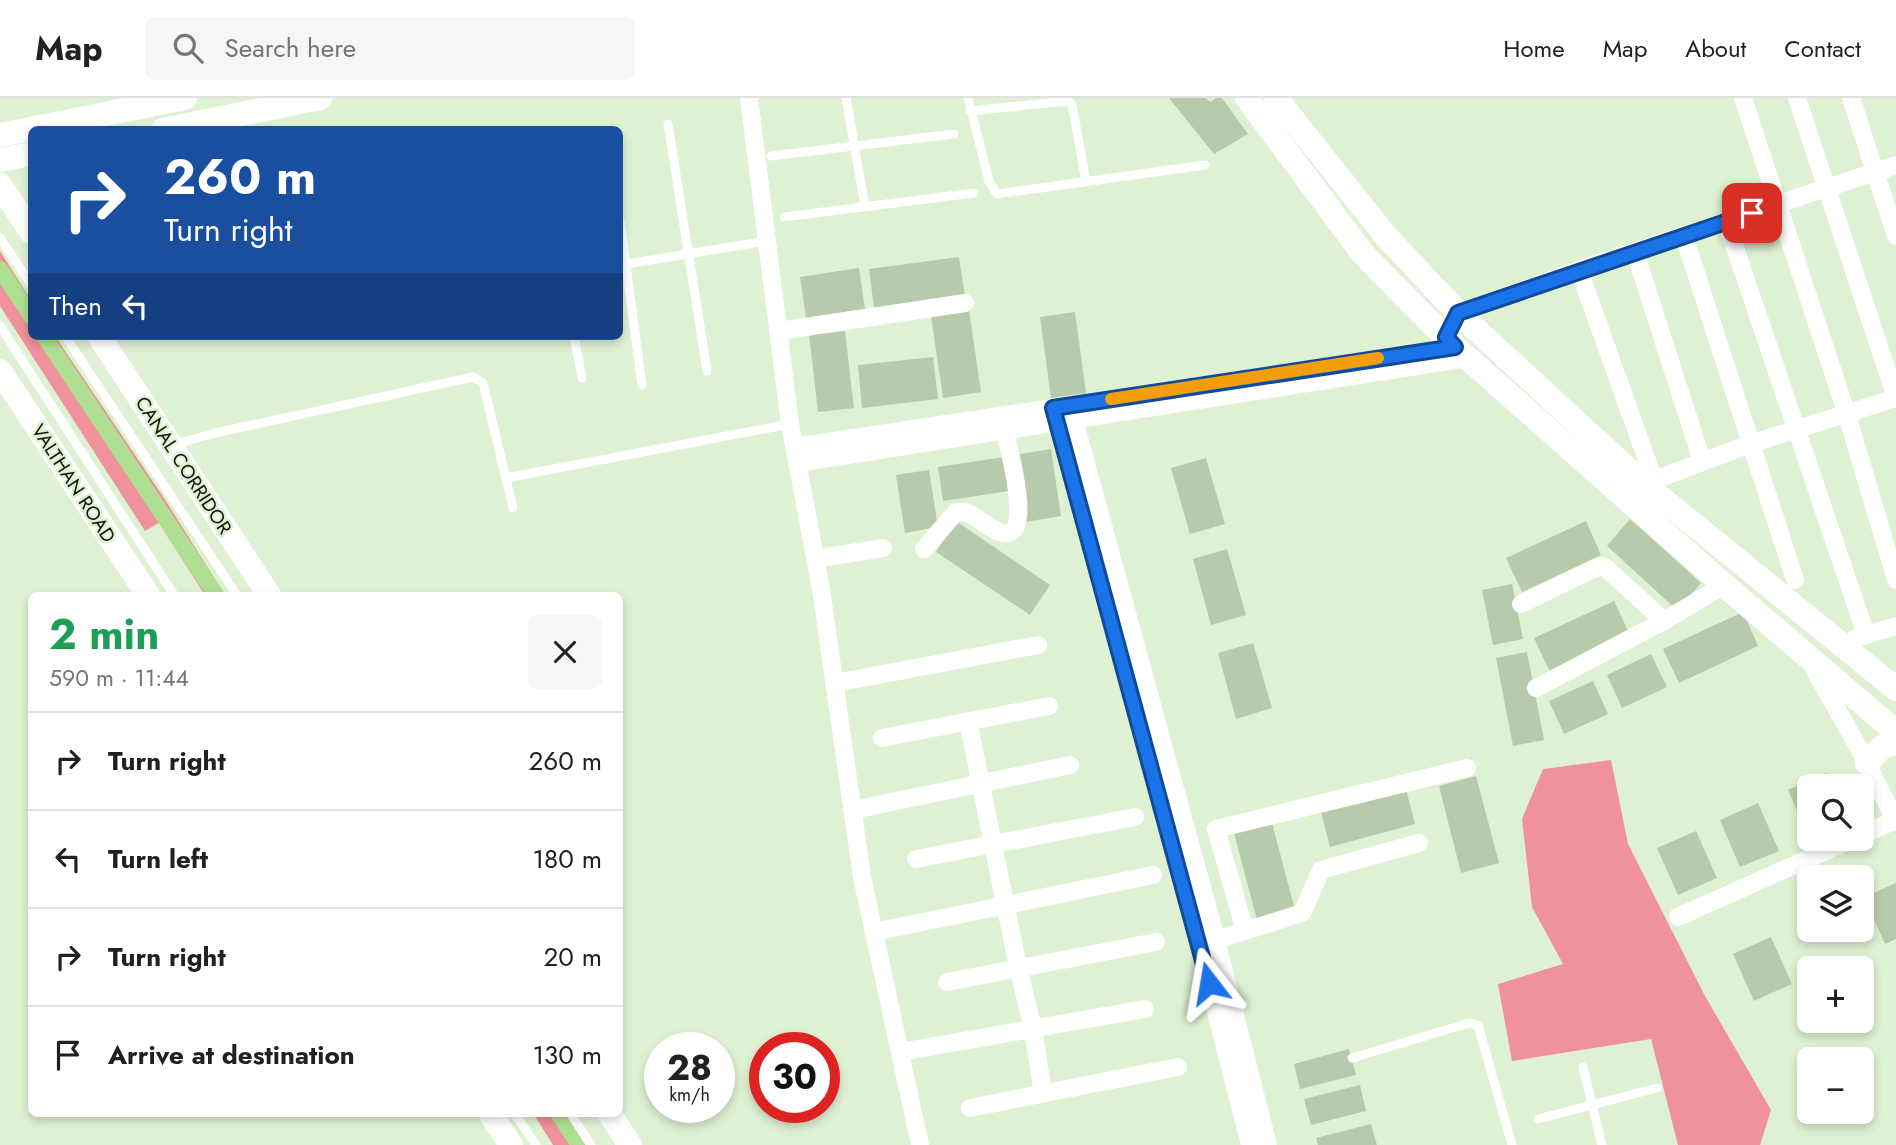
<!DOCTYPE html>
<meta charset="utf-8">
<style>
:root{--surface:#fff;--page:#f6f6f6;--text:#202124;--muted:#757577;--line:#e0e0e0}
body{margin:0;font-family:Jost,sans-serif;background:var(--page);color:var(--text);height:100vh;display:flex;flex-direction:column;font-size:26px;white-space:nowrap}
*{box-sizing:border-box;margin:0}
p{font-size:23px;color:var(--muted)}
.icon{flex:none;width:38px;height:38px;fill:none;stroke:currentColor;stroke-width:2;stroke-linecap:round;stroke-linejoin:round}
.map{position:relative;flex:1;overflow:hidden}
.sheet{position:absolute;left:28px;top:494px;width:595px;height:525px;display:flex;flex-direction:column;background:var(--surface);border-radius:10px;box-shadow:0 4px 10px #0003}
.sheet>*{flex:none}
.top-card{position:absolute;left:28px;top:28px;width:595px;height:214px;border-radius:10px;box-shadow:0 4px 10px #0003;background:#1a4fa0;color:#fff;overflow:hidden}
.buttons{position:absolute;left:1797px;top:676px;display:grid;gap:14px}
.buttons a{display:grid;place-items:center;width:77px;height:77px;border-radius:10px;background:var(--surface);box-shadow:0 4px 10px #0003;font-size:35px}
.speed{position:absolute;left:644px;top:934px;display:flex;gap:14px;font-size:35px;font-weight:700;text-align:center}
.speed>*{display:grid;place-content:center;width:91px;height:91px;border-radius:50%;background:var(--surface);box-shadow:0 4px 10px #0003;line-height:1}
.speed small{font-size:18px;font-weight:400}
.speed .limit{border:10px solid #d22;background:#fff;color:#111}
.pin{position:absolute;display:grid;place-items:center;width:60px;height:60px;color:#fff;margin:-30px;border-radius:14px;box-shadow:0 4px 10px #0006}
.me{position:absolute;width:77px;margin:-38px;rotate:346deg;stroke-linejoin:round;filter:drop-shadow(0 0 5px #0008)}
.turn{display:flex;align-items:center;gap:24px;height:147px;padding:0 21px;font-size:32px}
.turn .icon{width:91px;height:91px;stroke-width:2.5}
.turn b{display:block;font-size:49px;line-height:60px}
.then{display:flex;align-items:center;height:66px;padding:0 21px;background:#0003;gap:14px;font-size:26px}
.round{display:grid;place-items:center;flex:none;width:74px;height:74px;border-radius:10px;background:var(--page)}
.head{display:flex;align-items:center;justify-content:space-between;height:119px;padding:0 21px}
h1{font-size:42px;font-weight:700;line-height:52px;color:#1e9e55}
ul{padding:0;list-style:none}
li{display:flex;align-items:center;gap:21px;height:98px;padding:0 21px;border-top:2px solid var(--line)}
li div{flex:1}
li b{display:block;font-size:26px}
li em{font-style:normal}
header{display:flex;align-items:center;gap:42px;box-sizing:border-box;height:98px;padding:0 35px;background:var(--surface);border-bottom:2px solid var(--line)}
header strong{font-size:33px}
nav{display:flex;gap:38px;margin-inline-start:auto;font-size:24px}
.search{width:490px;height:63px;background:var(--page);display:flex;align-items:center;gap:18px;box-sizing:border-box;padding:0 24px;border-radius:10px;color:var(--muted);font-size:26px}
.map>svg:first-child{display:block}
</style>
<header>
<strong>Map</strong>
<div class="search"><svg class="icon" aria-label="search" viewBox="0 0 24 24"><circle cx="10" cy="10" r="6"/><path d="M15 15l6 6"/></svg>Search here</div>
<nav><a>Home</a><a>Map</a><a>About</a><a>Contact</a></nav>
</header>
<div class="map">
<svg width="1896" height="1047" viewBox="0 0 1896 1047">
<rect width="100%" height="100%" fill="#def2d3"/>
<g fill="#f0929b">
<polygon points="0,153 31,202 32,238 55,238 164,400 225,497 205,497 159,425 145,433 0,208"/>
<polygon points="1611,662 1628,746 1705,898 1771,1012 1760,1047 1678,1047 1651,941 1512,963 1498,886 1563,866 1532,809 1522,721 1543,671"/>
<polygon points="533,1015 552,1015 573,1047 553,1047"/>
</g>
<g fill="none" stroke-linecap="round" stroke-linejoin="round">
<g stroke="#afe092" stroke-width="16">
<polyline points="0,171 32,219"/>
<polyline points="44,238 216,497"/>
<polyline points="558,1015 579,1047"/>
</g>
</g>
<g fill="#b7cbac">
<polygon points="1169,0 1206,0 1210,4 1216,0 1222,0 1248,36 1214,56"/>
<polygon points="959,159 965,198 874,210 869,171"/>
<polygon points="859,170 865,211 806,220 800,179"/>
<polygon points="968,205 981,294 943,300 930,211"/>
<polygon points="1075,214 1086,295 1051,300 1040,219"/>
<polygon points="845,233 854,310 818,314 809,237"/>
<polygon points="933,259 938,301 862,310 858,267"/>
<polygon points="1051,351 1061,418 1025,424 1015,357"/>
<polygon points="1004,359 1009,393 943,403 938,369"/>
<polygon points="1206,360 1225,426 1190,436 1171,370"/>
<polygon points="929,372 938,429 905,435 896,377"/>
<polygon points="1630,421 1701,485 1677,512 1607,448"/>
<polygon points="956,423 1050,487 1030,517 936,454"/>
<polygon points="1586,423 1601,457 1522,494 1506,460"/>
<polygon points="1227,451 1246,517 1211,527 1193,461"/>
<polygon points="1512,486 1523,541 1493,547 1482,492"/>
<polygon points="1614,503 1630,537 1550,574 1534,540"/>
<polygon points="1743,514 1758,548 1679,585 1663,551"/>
<polygon points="1253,545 1272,610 1236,621 1218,555"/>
<polygon points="1527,554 1544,642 1513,648 1496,560"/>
<polygon points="1651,556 1667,589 1622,610 1607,577"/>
<polygon points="1593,583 1608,616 1564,636 1549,603"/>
<polygon points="1826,675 1831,688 1810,688 1810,742 1788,692"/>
<polygon points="1476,678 1499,765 1461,775 1439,688"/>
<polygon points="1406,691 1415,726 1330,749 1321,714"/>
<polygon points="1758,705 1779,753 1740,769 1720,722"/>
<polygon points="1272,725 1295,812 1257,822 1234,735"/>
<polygon points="1696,733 1717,780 1678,797 1657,750"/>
<polygon points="1896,785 1896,841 1885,846 1864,799"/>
<polygon points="1771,839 1792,886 1754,903 1733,856"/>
<polygon points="1349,951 1356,977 1300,991 1294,966"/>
<polygon points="1360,987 1366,1013 1311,1027 1304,1001"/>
<polygon points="1371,1026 1377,1047 1318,1047 1316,1040"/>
</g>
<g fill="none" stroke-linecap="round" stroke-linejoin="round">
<g stroke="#fff" stroke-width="9">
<polyline points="846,0 865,108"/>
<polyline points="968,0 989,83 997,96 1205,67"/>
<polyline points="970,13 1068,3 1072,7 1086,83"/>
<polyline points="668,26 707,273"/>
<polyline points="771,58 954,36"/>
<polyline points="784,119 974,95"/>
<polyline points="620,122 642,287"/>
<polyline points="0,140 32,188"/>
<polyline points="620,167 767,143"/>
<polyline points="0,228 174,497"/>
<polyline points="65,238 237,497"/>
<polyline points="574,238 582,280"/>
<polyline points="173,347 215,335 473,279 483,285 513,410"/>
<polyline points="506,380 790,326"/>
<polyline points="1352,960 1469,925 1478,927 1512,1047"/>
<polyline points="1583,969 1602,1047"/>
<polyline points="514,1015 536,1047"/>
<polyline points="570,1015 591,1047"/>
<polyline points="1538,1021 1657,990"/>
</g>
<g stroke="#fff" stroke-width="18">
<polyline points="749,0 790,326 821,491 862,779 920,1047"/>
<polyline points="1743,0 1847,317 1896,482"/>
<polyline points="1797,0 1896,300"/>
<polyline points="1851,0 1896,138"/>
<polyline points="1726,123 1866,537"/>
<polyline points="1684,138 1795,482"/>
<polyline points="1635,154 1702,363"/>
<polyline points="1579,172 1654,382"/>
<polyline points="779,233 965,205"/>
<polyline points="1446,239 1458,215 1579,172 1896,67"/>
<polyline points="1070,307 1212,826 1268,1047"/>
<polyline points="1053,310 1195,832 1250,1047"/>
<polyline points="794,349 1455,249"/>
<polyline points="797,365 1468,260"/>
<polyline points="1644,386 1750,346 1896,300"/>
<path d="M924 451 956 414C970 411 983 426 995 432 1039 456 1008 349 1005 333"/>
<polyline points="815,461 883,450"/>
<polyline points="1521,506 1600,468 1605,469 1664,523"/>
<polyline points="1856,540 1896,528"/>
<polyline points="1812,567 1867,665 1896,724"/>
<polyline points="835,585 1038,547"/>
<polyline points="1536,590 1664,523 1724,487"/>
<polyline points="968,623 1018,869 1033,931 1043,995"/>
<polyline points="882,640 1049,608"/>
<polyline points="853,712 1070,667"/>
<polyline points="1862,737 1895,722"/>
<polyline points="916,761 1135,719"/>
<polyline points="1678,819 1855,740"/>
<polyline points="1245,833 1302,815 1321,772 1419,745"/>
<polyline points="874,834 1153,777"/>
<polyline points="1216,842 1245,833 1216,731 1467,670"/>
<polyline points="947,884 1156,844"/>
<polyline points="900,954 1145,911"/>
<polyline points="970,1010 1178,969"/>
</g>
<g stroke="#fff" stroke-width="24">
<polyline points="1247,0 1363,156 1455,249 1724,487 1896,634"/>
<polyline points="1276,0 1385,137 1458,215 1644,386 1896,591"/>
<polyline points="163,32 320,0"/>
<polyline points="0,37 185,0"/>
<polyline points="0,62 32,56"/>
<polyline points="0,87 32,135"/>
<polyline points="99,238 269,497"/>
<polyline points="0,273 148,497"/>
<polyline points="1867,665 1882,649 1896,645"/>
<polyline points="490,1015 511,1047"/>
<polyline points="609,1015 630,1047"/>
</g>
</g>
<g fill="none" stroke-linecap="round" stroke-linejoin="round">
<g stroke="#114b97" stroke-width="18">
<polyline id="route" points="1209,885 1053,310 1455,249 1446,239 1458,215 1752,115"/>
</g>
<use href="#route" stroke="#1a73e8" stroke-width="12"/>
<polyline stroke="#f59e0b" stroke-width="12" points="1111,301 1378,260"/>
</g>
<g text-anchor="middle" stroke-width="5" stroke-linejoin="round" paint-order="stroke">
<g font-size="19" fill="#10170c" stroke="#def2d3">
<text transform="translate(184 367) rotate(57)" y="7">CANAL CORRIDOR</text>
<text transform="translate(74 385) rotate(57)" y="7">VALTHAN ROAD</text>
</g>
</g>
</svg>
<div class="buttons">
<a><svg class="icon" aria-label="search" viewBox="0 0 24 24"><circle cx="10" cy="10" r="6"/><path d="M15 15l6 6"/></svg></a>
<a><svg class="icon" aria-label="layers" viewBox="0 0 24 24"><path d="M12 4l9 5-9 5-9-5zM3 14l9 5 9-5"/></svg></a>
<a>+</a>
<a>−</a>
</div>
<div class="speed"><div>28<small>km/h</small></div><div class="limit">30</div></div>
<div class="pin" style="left:1752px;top:115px;background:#d93025"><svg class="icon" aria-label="arrive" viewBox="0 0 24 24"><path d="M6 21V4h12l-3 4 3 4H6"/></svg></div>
<svg class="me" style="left:1209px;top:885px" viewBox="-20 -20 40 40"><path d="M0-17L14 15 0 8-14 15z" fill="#1a73e8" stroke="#fff" stroke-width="4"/></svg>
<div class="top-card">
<div class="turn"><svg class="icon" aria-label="right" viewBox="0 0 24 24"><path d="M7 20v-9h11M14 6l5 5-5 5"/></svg><div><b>260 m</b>Turn right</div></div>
<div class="then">Then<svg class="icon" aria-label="left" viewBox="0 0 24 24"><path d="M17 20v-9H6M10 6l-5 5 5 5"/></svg></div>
</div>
<section class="sheet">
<div class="head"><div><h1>2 min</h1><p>590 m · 11:44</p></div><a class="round"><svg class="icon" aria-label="close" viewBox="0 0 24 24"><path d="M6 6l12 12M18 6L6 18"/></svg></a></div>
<ul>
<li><svg class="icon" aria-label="right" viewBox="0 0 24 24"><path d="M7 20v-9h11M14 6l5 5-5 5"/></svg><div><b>Turn right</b></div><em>260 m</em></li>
<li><svg class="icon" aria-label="left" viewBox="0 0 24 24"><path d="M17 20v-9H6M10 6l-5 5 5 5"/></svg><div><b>Turn left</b></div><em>180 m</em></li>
<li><svg class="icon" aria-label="right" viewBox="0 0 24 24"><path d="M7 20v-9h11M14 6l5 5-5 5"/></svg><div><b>Turn right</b></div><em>20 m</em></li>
<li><svg class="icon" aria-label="arrive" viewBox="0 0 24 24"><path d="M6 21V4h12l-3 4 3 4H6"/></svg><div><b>Arrive at destination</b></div><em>130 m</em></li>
</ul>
</section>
</div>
